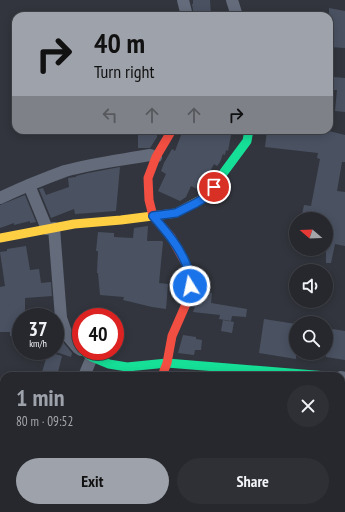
<!DOCTYPE html>
<meta charset="utf-8">
<style>
:root{--surface:#26282e;--page:#2e3036;--text:#f1f3f6;--muted:#a4a6aa;--line:#42444a;--accent:#9ea2aa}
body{margin:0;font-family:"PT Sans Narrow",sans-serif;background:var(--page);color:var(--text);height:100vh;display:flex;flex-direction:column;font-size:15px;white-space:nowrap}
*{box-sizing:border-box;margin:0}
p{font-size:13px;color:var(--muted)}
.icon{flex:none;width:22px;height:22px;fill:none;stroke:currentColor;stroke-width:2;stroke-linecap:round;stroke-linejoin:round}
.map{position:relative;flex:1;overflow:hidden}
.details{position:absolute;left:0px;top:372px;width:345px;height:140px;display:flex;flex-direction:column;background:var(--surface);border-radius:12px 12px 0 0;box-shadow:0 2px 10px #0003,0 0 0 1px var(--line)}
.details>*{flex:none}
.banner{position:absolute;left:12px;top:12px;width:321px;height:122px;border-radius:12px;box-shadow:0 2px 10px #0003,0 0 0 1px var(--line);background:#9ea2aa;color:#111;overflow:hidden}
.needle{width:26px;rotate:289deg}
.controls{position:absolute;left:289px;top:212px;display:grid;gap:8px}
.controls a{display:grid;place-items:center;width:44px;height:44px;border-radius:50%;background:var(--surface);box-shadow:0 2px 10px #0003,0 0 0 1px var(--line);font-size:20px}
.speed{position:absolute;left:12px;top:308px;display:flex;gap:8px;font-size:20px;font-weight:700;text-align:center}
.speed>*{display:grid;place-content:center;width:52px;height:52px;border-radius:50%;background:var(--surface);box-shadow:0 2px 10px #0003,0 0 0 1px var(--line);line-height:1}
.speed small{font-size:10px;font-weight:400}
.speed .limit{border:6px solid #d22;background:#fff;color:#111}
.pin{position:absolute;display:grid;place-items:center;width:34px;height:34px;color:#fff;margin:-17px;border:2px solid #fff;border-radius:50%;box-shadow:0 1px 4px #0007}
.me{position:absolute;width:44px;margin:-22px;rotate:350deg;stroke-linejoin:round;filter:drop-shadow(0 0 3px #0008)}
.turn{display:flex;align-items:center;gap:14px;height:84px;padding:0 16px;font-size:18px}
.turn .icon{width:52px;height:52px;stroke-width:2.5}
.turn b{display:block;font-size:28px;line-height:34px}
.lanes{display:flex;align-items:center;height:38px;padding:0 16px;background:#0003;justify-content:center;gap:20px;direction:ltr}
.lanes .off{opacity:.35}
.round{display:grid;place-items:center;flex:none;width:42px;height:42px;border-radius:21px;background:var(--page)}
.overview{display:flex;align-items:center;justify-content:space-between;height:68px;padding:0 16px}
h1{font-size:24px;font-weight:600;line-height:30px;color:var(--accent)}
.action{display:flex;gap:8px;margin-top:auto;padding:8px 16px}
.action a{flex:1;height:46px;border-radius:24px;background:var(--accent);color:#111;font-size:16px;font-weight:600;line-height:46px;text-align:center}
.action a+a{background:var(--page);color:var(--text)}
.map>svg:first-child{display:block}
</style>
<div class="map">
<svg width="345" height="512" viewBox="0 0 345 512">
<rect width="100%" height="100%" fill="#32353d"/>
<g fill="#4a5262">
<polygon points="193,0 210,0 211,16 194,16 192,4 193,4"/>
<polygon points="329,8 345,11 345,48 329,47"/>
<polygon points="334,77 345,78 345,112 335,111 337,90 333,90"/>
<polygon points="138,130 157,130 157,137 150,148 138,148"/>
<polygon points="183,130 232,130 228,151 226,150 225,155 223,154 220,162 217,166 214,164 203,185 199,190 191,186 186,197 180,201 158,191 166,174 161,171 164,163 172,149 175,151"/>
<polygon points="267,130 325,130 345,135 345,162 342,162 337,191 345,192 345,246 335,244 331,263 326,263 326,219 301,219 304,205 311,206 320,159 317,158 318,153 265,147"/>
<polygon points="120,167 116,211 75,214 74,209 51,218 39,189 43,188 46,195 69,187 68,178 76,177 76,176 88,173"/>
<polygon points="25,195 36,222 30,223 30,221 14,225 14,223 0,228 0,205"/>
<polygon points="148,226 147,241 162,241 163,242 159,283 168,284 166,309 152,307 123,300 124,297 100,295 98,273 97,273 98,251 96,251 98,232 114,233 114,237 133,238 134,228"/>
<polygon points="26,246 30,270 39,269 41,283 51,282 52,296 25,298 25,316 21,316 21,336 10,336 10,332 0,332 0,287 5,286 0,252 7,251 7,249"/>
<polygon points="198,292 212,293 211,303 247,309 246,317 232,316 231,321 219,319 220,315 193,312 195,306"/>
<polygon points="264,319 296,324 296,359 259,353"/>
<polygon points="223,320 234,322 232,333 221,331"/>
<polygon points="326,328 345,331 345,360 326,357"/>
<polygon points="183,335 196,337 196,339 202,340 201,350 195,350 194,355 178,353"/>
<polygon points="59,341 63,342 72,353 71,357 56,352"/>
<polygon points="48,352 62,356 57,376 42,372"/>
</g>
<g fill="none" stroke-linecap="round" stroke-linejoin="round">
<g stroke="#646c7c" stroke-width="12">
<polyline points="183,0 187,16"/>
<polyline points="232,0 237,16"/>
<polyline points="29,185 47,229"/>
<path d="M0 198C21 188 43 179 65 171 93 163 122 160 150 155L156 157"/>
<polyline points="54,228 61,318 67,335 78,348 81,350"/>
<polyline points="84,376 92,357"/>
<polyline points="341,377 345,378"/>
<polyline points="195,508 204,512"/>
<polyline points="19,512 21,508"/>
</g>
<g stroke="#16e098" stroke-width="9">
<polyline points="210,191 247,141 249,130"/>
<polyline points="83,351 92,357 109,364 127,367 167,363 327,376"/>
</g>
<polyline stroke="#ffcf43" stroke-width="9" points="0,238 74,224 121,220 176,213 206,197 210,191"/>
<polyline stroke="#f24e42" stroke-width="9" points="162,376 167,363 172,336 186,304 190,286 189,274 186,264 171,237 153,216 149,200 148,178 156,157 172,130"/>
</g>
<g fill="none" stroke-linecap="round" stroke-linejoin="round">
<g stroke="#114b97" stroke-width="10">
<path id="route" d="M190 286C189 279 189 271 186 264 179 246 166 231 153 216L176 213 196 203 206 197 214 187"/>
</g>
<use href="#route" stroke="#1a73e8" stroke-width="7"/>
</g>
</svg>
<div class="controls">
<a><svg class="needle" viewBox="-14 -14 28 28"><path d="M0-13l5 13h-10z" fill="#e53935"/><path d="M0 13l5-13h-10z" fill="#a4a6aa"/></svg></a>
<a><svg class="icon" aria-label="sound" viewBox="0 0 24 24"><path d="M4 9h4l5-4v14l-5-4H4zM17 9q2 3 0 6"/></svg></a>
<a><svg class="icon" aria-label="search" viewBox="0 0 24 24"><circle cx="10" cy="10" r="6"/><path d="M15 15l6 6"/></svg></a>
</div>
<div class="speed"><div>37<small>km/h</small></div><div class="limit">40</div></div>
<div class="pin" style="left:214px;top:187px;background:#d93025"><svg class="icon" aria-label="arrive" viewBox="0 0 24 24"><path d="M6 21V4h12l-3 4 3 4H6"/></svg></div>
<svg class="me" style="left:190px;top:286px" viewBox="-20 -20 40 40"><circle r="17" fill="#1a73e8" stroke="#fff" stroke-width="3"/><path d="M0-11L8 9 0 5-8 9z" fill="#fff"/></svg>
<div class="banner">
<div class="turn"><svg class="icon" aria-label="right" viewBox="0 0 24 24"><path d="M7 20v-9h11M14 6l5 5-5 5"/></svg><div><b>40 m</b>Turn right</div></div>
<div class="lanes"><svg class="icon off" aria-label="left" viewBox="0 0 24 24"><path d="M17 20v-9H6M10 6l-5 5 5 5"/></svg><svg class="icon off" aria-label="ahead" viewBox="0 0 24 24"><path d="M12 20V5M6 11l6-6 6 6"/></svg><svg class="icon off" aria-label="ahead" viewBox="0 0 24 24"><path d="M12 20V5M6 11l6-6 6 6"/></svg><svg class="icon" aria-label="right" viewBox="0 0 24 24"><path d="M7 20v-9h11M14 6l5 5-5 5"/></svg></div>
</div>
<section class="details">
<div class="overview"><div><h1>1 min</h1><p>80 m · 09:52</p></div><a class="round"><svg class="icon" aria-label="close" viewBox="0 0 24 24"><path d="M6 6l12 12M18 6L6 18"/></svg></a></div>
<div class="action"><a>Exit</a><a>Share</a></div>
</section>
</div>
